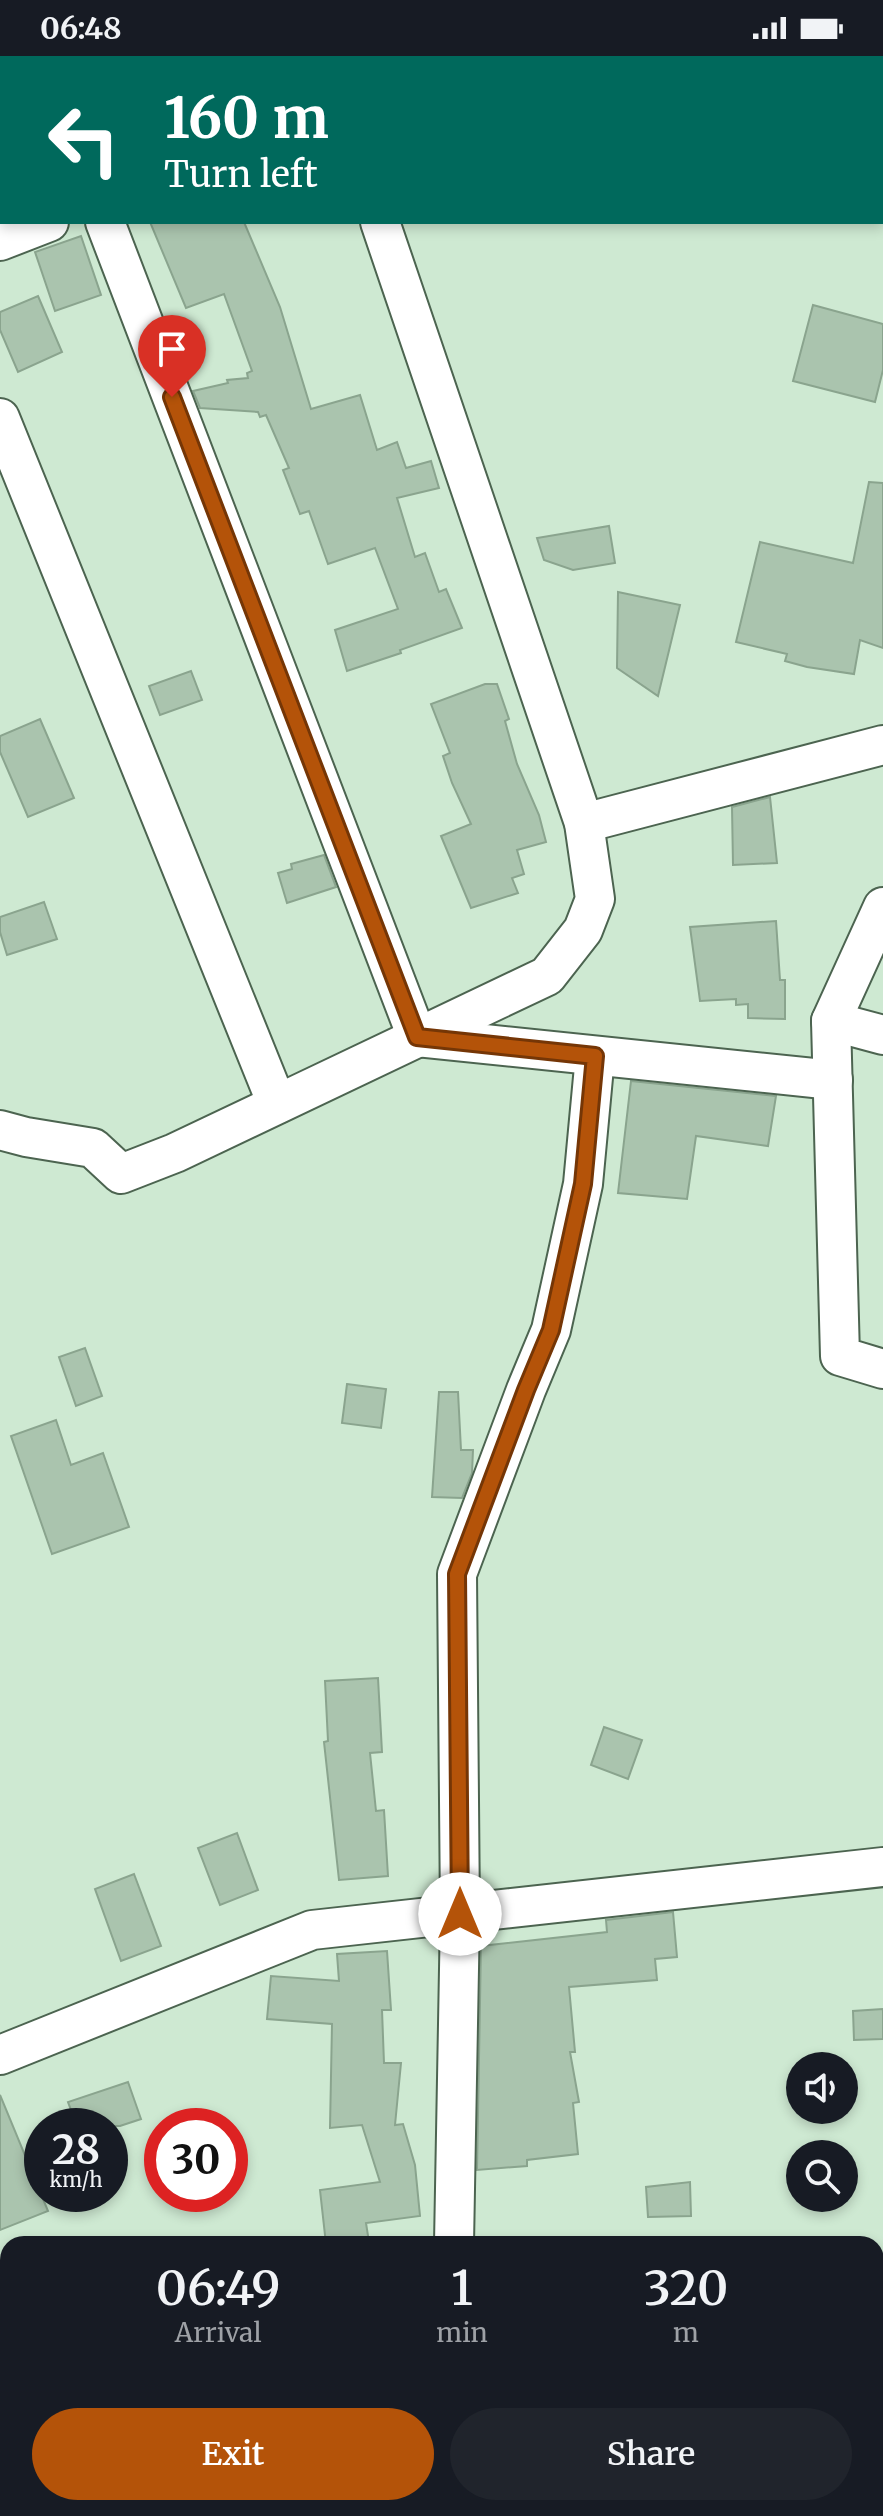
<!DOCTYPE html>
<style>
:root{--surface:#171b24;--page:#20242c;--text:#f1f3f6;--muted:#9ea1a6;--accent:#b45309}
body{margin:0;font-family:Merriweather,serif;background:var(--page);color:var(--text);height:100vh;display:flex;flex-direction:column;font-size:30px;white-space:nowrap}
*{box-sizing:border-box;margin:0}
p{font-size:26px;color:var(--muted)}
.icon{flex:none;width:44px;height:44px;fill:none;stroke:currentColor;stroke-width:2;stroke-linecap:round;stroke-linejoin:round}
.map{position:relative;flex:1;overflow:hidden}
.drawer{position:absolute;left:0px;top:2180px;width:884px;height:280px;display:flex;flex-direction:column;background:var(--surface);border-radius:24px 24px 0 0;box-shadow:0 4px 12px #0003}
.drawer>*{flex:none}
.hud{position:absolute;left:0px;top:0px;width:884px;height:168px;box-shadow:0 4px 12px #0003;background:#00695c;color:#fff;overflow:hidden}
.controls{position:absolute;left:786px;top:1996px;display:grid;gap:16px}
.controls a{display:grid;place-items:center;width:72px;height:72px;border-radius:50%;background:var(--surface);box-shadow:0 4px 12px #0003;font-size:40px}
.speed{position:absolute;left:24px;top:2052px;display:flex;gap:16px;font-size:40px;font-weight:700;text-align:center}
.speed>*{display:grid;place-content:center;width:104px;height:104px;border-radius:50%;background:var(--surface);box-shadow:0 4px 12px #0003;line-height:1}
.speed small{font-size:20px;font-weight:400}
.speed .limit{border:12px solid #d22;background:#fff;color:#111}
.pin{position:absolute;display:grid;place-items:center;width:68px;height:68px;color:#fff;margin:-82px -34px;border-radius:50% 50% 50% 0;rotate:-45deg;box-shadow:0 0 8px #0007}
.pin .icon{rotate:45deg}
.me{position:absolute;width:88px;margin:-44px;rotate:0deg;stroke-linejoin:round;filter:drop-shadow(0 0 6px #0008)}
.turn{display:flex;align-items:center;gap:28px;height:168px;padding:0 32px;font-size:36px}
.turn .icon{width:104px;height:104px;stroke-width:2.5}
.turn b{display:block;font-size:56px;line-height:68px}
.eta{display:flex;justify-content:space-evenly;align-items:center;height:136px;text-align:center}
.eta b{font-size:48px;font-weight:600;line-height:56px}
.action{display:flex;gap:16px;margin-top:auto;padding:16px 32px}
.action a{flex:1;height:92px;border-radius:48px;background:var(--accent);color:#fff;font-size:32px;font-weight:600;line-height:92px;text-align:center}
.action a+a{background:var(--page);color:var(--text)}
.status{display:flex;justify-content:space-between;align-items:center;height:56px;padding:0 40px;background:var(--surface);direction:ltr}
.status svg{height:22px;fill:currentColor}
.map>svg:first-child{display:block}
</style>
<div class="status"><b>06:48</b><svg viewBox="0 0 49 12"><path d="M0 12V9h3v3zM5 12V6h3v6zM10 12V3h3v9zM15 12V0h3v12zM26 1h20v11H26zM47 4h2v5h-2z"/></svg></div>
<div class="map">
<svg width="883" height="2460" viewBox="0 0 883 2460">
<rect width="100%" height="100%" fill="#cee9d2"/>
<g fill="#aac4ae" stroke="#8aa48e" stroke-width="2">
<polygon points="150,166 244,166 280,251 311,353 360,339 377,394 397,386 406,412 431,405 439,432 397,442 415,501 425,497 439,536 446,533 462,572 400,594 401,597 347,615 335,574 398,553 375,492 328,508 309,455 300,458 283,414 289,412 266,359 260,361 258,356 200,352 193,335 228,327 227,324 248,322 247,317 252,315 224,238 186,252"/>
<polygon points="81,180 101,239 55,255 35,196"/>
<polygon points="38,240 62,296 18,316 0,274 0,256"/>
<polygon points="813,249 883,268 883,314 875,346 793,325"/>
<polygon points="869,426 883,427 883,592 860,584 854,618 807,611 785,605 787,598 736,586 760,486 853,507"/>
<polygon points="609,470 615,507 573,514 544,504 537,482"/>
<polygon points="618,536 680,549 658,640 617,612"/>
<polygon points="191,615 202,644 160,659 149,630"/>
<polygon points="485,628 497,628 509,663 505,665 517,708 539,759 546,786 517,794 524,818 512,822 518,837 471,852 441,780 471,768 452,727 443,700 450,697 431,648"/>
<polygon points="40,663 74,742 28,761 0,696 0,680"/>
<polygon points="770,741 777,807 733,809 732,751"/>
<polygon points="324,799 336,831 287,847 278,817 292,813 291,808"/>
<polygon points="44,846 57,883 7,899 0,876 0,861"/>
<polygon points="776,865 780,924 785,924 785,963 748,962 748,948 736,949 736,943 700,945 690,871"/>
<polygon points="631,1025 776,1040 768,1090 696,1080 687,1143 618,1137"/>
<polygon points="85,1292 102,1340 76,1350 59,1301"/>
<polygon points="347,1328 386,1333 381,1372 342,1367"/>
<polygon points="439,1336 458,1336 461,1394 473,1394 472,1417 462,1442 432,1441"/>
<polygon points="56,1364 71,1409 103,1397 129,1471 52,1498 11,1380"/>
<polygon points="378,1622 382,1696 370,1697 376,1755 384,1754 388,1820 339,1824 324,1686 328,1685 325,1625"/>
<polygon points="604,1671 642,1684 628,1723 591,1709"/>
<polygon points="237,1777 258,1834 220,1849 198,1792"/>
<polygon points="134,1818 161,1890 121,1905 95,1833"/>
<polygon points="673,1856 677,1901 655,1903 657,1924 569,1931 575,1996 570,1996 579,2046 573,2047 578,2098 527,2104 527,2110 477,2114 481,1890 607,1876 606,1864"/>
<polygon points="387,1895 391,1954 382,1954 384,2007 401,2007 395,2069 403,2068 415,2109 420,2160 366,2167 369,2186 326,2188 320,2134 380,2126 362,2069 330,2072 332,1968 267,1963 271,1920 339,1925 337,1898"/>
<polygon points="883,1953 883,1983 854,1984 853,1955"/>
<polygon points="128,2026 141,2063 120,2070 77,2070 68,2046"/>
<polygon points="0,2039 48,2155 0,2174"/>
<polygon points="690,2126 691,2160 648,2161 646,2131"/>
</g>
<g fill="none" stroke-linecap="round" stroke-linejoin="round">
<g stroke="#4c6450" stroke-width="42">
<g id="minor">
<polyline points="324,0 325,2"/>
<polyline points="882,62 883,62"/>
<polyline points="105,166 417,981 833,1024"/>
<polyline points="0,185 49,166"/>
<polyline points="0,362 277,1048"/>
<polyline points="584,767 883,689"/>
<polyline points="883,851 831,965 840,1300 883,1313"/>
<polyline points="831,965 883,979"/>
<polyline points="0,1074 26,1081 93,1092 121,1118 175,1097 547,920 583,874 595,843 584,767 380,166"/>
<polyline points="0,1999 312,1874 883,1811"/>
<polyline points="454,2188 460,1858 457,1518 526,1334 551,1274 583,1128 595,1000"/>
<polyline points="448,2460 448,2452"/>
</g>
</g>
<use href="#minor" stroke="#fff" stroke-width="38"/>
</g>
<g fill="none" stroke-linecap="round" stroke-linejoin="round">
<g stroke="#753606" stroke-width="20">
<polyline id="route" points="172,341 417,981 595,1000 583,1128 551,1274 526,1334 457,1518 460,1858"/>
</g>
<use href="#route" stroke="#b45309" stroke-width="14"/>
</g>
</svg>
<div class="controls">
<a><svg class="icon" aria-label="sound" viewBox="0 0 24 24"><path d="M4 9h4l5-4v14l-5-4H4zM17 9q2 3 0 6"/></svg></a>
<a><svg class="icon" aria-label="search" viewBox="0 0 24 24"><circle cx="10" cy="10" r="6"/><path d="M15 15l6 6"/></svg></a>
</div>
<div class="speed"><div>28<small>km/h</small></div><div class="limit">30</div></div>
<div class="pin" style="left:172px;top:341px;background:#d93025"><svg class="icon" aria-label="arrive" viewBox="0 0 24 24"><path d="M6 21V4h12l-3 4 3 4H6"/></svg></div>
<svg class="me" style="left:460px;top:1858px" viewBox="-20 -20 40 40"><circle r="19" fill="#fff"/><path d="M0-13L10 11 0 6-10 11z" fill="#b45309"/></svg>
<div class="hud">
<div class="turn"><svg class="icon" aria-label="left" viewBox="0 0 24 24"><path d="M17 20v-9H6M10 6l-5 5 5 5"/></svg><div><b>160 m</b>Turn left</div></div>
</div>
<section class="drawer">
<div class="eta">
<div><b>06:49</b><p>Arrival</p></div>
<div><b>1</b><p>min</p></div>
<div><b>320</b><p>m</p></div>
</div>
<div class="action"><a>Exit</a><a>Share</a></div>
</section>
</div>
